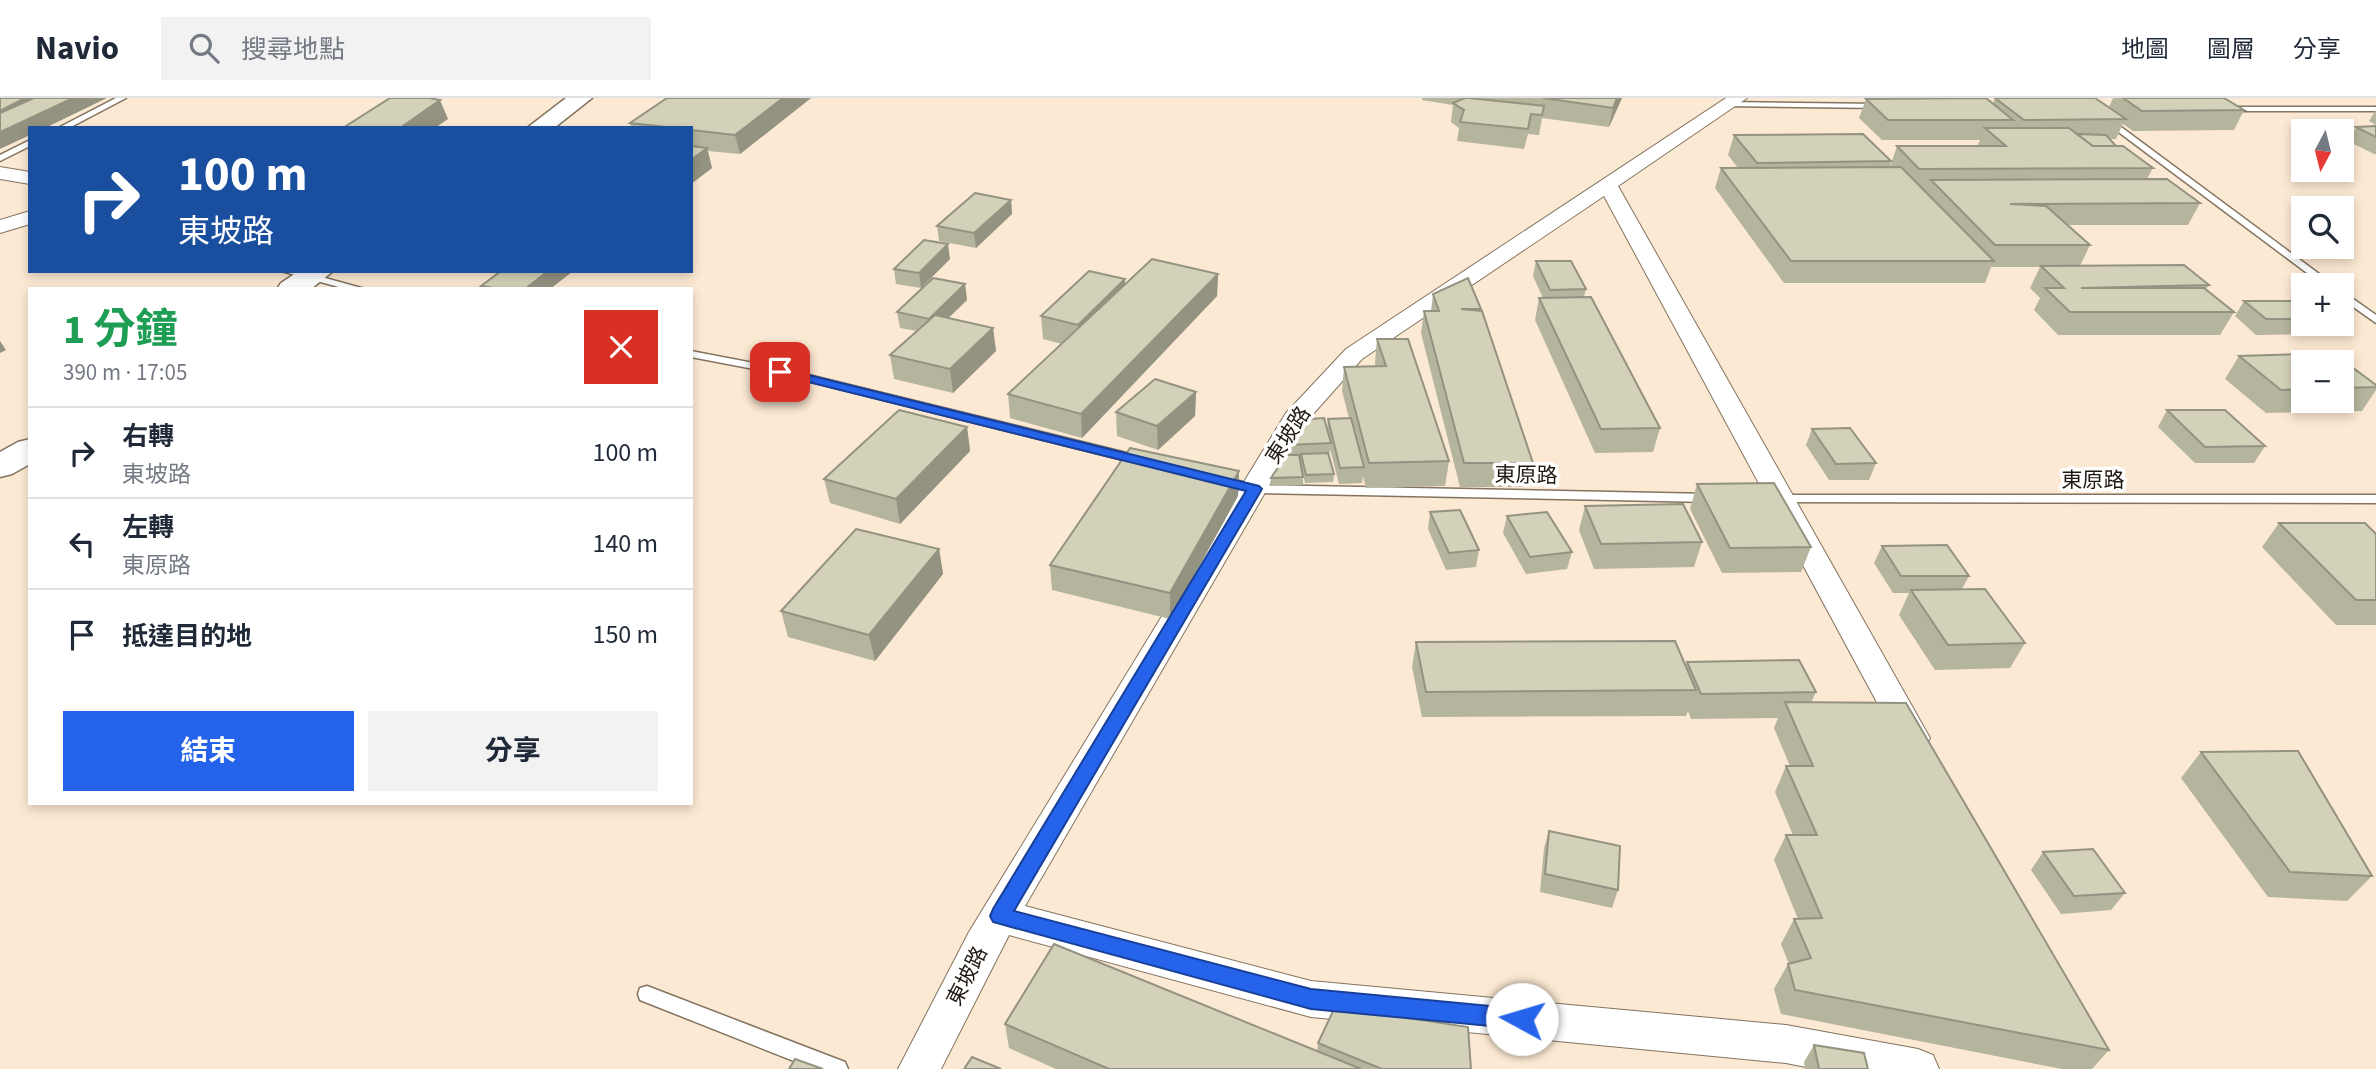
<!DOCTYPE html>
<html lang="zh-TW">
<meta charset="utf-8">
<style>
:root{--surface:#fff;--page:#f2f2f3;--text:#1f2937;--muted:#747a83;--line:#e0e1e3;--accent:#2563eb}
body{margin:0;font-family:"Source Sans 3","Noto Sans TC",sans-serif;background:var(--page);color:var(--text);height:100vh;display:flex;flex-direction:column;font-size:26px;white-space:nowrap}
*{box-sizing:border-box;margin:0}
p{font-size:23px;color:var(--muted)}
.icon{flex:none;width:38px;height:38px;fill:none;stroke:currentColor;stroke-width:2;stroke-linecap:round;stroke-linejoin:round}
.map{position:relative;flex:1;overflow:hidden}
.details{position:absolute;left:28px;top:189px;width:665px;height:518px;display:flex;flex-direction:column;background:var(--surface);border-radius:0px;box-shadow:0 4px 10px #0003}
.details>*{flex:none}
.guide{position:absolute;left:28px;top:28px;width:665px;height:147px;border-radius:0px;box-shadow:0 4px 10px #0003;background:#1a4fa0;color:#fff;overflow:hidden}
.needle{width:46px;rotate:187deg}
.buttons{position:absolute;left:2291px;top:21px;display:grid;gap:14px}
.buttons a{display:grid;place-items:center;width:63px;height:63px;border-radius:0px;background:var(--surface);box-shadow:0 4px 10px #0003;font-size:35px}
.pin{position:absolute;display:grid;place-items:center;width:60px;height:60px;color:#fff;margin:-30px;border-radius:14px;box-shadow:0 4px 10px #0006}
.me{position:absolute;width:77px;margin:-38px;rotate:276deg;stroke-linejoin:round;filter:drop-shadow(0 0 5px #0008)}
.turn{display:flex;align-items:center;gap:24px;height:147px;padding:0 35px;font-size:32px}
.turn .icon{width:91px;height:91px;stroke-width:2.5}
.turn b{display:block;font-size:49px;line-height:60px}
.round{display:grid;place-items:center;flex:none;width:74px;height:74px;border-radius:0px;background:var(--page)}
.summary{display:flex;align-items:center;justify-content:space-between;height:119px;padding:0 35px}
h1{font-size:42px;font-weight:700;line-height:52px;color:#1e9e55}
.action{display:flex;gap:14px;margin-top:auto;padding:14px 35px}
.action a{flex:1;height:80px;border-radius:0px;background:var(--accent);color:#fff;font-size:28px;font-weight:700;line-height:80px;text-align:center}
.action a+a{background:var(--page);color:var(--text)}
ul{padding:0;list-style:none}
li{display:flex;align-items:center;gap:21px;height:91px;padding:0 35px;border-top:2px solid var(--line)}
li div{flex:1}
li b{display:block;font-size:26px}
li em{font-style:normal}
header{display:flex;align-items:center;gap:42px;box-sizing:border-box;height:98px;padding:0 35px;background:var(--surface);border-bottom:2px solid var(--line)}
header strong{font-size:33px}
nav{display:flex;gap:38px;margin-inline-start:auto;font-size:24px}
.search{width:490px;height:63px;background:var(--page);display:flex;align-items:center;gap:18px;box-sizing:border-box;padding:0 24px;border-radius:0px;color:var(--muted);font-size:26px}
.map>svg:first-child{display:block}
</style>
<header>
<strong>Navio</strong>
<div class="search"><svg class="icon" aria-label="search" viewBox="0 0 24 24"><circle cx="10" cy="10" r="6"/><path d="M15 15l6 6"/></svg>搜尋地點</div>
<nav><a>地圖</a><a>圖層</a><a>分享</a></nav>
</header>
<div class="map">
<svg width="2376" height="971" viewBox="0 0 2376 971">
<rect width="100%" height="100%" fill="#fce9d3"/>
<g fill="none" stroke-linecap="round" stroke-linejoin="round">
<g stroke="#83735f" stroke-width="3">
<g id="service">
<polygon points="116,0 126,0 69,30 58,30"/>
<polygon points="2073,0 2082,0 2334,187 2323,187"/>
<polygon points="1729,4 1881,6 1885,8 1881,10 1726,8 1726,4"/>
<rect x="2220" y="9" width="156" height="4"/>
<polygon points="30,42 30,48 0,63 0,57"/>
<polygon points="281,173 300,173 365,191 346,191"/>
<polygon points="2342,193 2376,217 2376,225 2342,201"/>
<polygon points="691,253 780,270 1147,360 1149,363 1143,367 780,276 691,259"/>
<polygon points="1220,378 1254,387 1710,396 1716,400 1710,404 1254,395 1215,385 1214,382 1215,379"/>
<polygon points="1776,397 2376,397 2376,405 1771,404 1770,401 1771,398"/>
<polygon points="647,888 845,964 848,971 814,971 640,902 638,896 640,890"/>
</g>
</g>
<g stroke="#83735f" stroke-width="2">
<g id="minor">
<polygon points="1726,0 1747,0 1618,88 1930,640 1925,649 1913,653 1901,649 1604,98 1362,261 1306,324 1025,808 1311,883 1786,927 1918,951 1933,957 1939,971 1816,971 1786,965 1311,919 1009,837 941,971 898,971 969,834 1286,315 1346,251"/>
<polygon points="0,69 30,74 30,86 0,81"/>
<polygon points="30,113 30,126 0,135 0,122"/>
</g>
</g>
<g stroke="#83735f" stroke-width="3">
<g id="secondary">
<polygon points="566,0 592,0 554,30 527,30"/>
<polygon points="299,173 333,173 311,191 277,191 281,185"/>
<polygon points="30,341 30,366 12,376 0,379 0,354 18,344"/>
</g>
</g>
<use href="#service" fill="#fff" fill-rule="evenodd"/>
<use href="#minor" fill="#fff" fill-rule="evenodd"/>
<use href="#secondary" fill="#fff" fill-rule="evenodd"/>
</g>
<g fill="#b5b49d" fill-rule="evenodd">
<polygon points="811,0 740,56 708,53 712,70 691,86 691,30 632,30 630,25"/>
<polygon points="1422,0 1622,0 1609,29 1542,20 1539,37 1528,36 1524,51 1457,43 1459,30 1451,24 1453,7 1422,2"/>
<polygon points="1995,0 2109,9 2113,0 2224,0 2244,12 2234,32 2133,33 2123,26 2116,41 2109,41 2116,48 2153,70 2147,81 2200,105 2188,127 2068,127 2090,147 2080,168 2209,187 2206,191 2234,214 2220,237 2058,237 2034,212 2040,200 2030,190 2040,169 1991,169 1985,185 1784,185 1715,90 1721,70 1738,70 1728,57 1734,37 1891,63 1890,69 1897,48 1977,48 1980,42 1882,42 1859,20 1866,1 1993,5"/>
<polygon points="2376,12 2376,27 2369,23"/>
<polygon points="2376,28 2376,56 2374,56 2348,43 2356,29"/>
<polygon points="1011,102 1012,116 976,150 939,143 937,128"/>
<polygon points="950,161 921,190 896,186 894,171"/>
<polygon points="1536,163 1586,191 1584,199 1660,330 1653,354 1595,355 1535,222 1539,200 1543,200 1533,178"/>
<polygon points="501,173 573,173 550,191 482,191 481,188"/>
<polygon points="1218,176 1217,198 1082,340 1010,320 1008,296 1062,246 1043,241 1041,218 1125,187"/>
<polygon points="965,186 967,202 948,220 993,230 996,253 953,295 894,281 890,257 917,233 900,230 897,214"/>
<polygon points="1433,196 1481,211 1533,365 1528,389 1460,389 1421,235 1424,213 1431,213"/>
<polygon points="2244,203 2303,203 2303,226 2342,226 2342,218 2345,221 2335,236 2256,237 2235,218"/>
<polygon points="1377,241 1449,363 1445,388 1366,390 1363,378 1362,385 1339,386 1330,351 1329,359 1334,376 1333,384 1305,385 1301,368 1303,379 1303,387 1270,388 1271,380 1289,357 1289,347 1327,332 1328,321 1349,320 1342,293 1344,269 1376,269 1375,265"/>
<path d="M2333 255 2376 287V292L2362 313 2266 315 2225 281 2239 258ZM2303 264H2342V303H2303Z"/>
<polygon points="1196,294 1195,318 1158,352 1117,338 1116,314"/>
<polygon points="2167,312 2265,348 2254,365 2195,365 2158,329"/>
<polygon points="967,329 970,353 900,426 830,405 824,381"/>
<polygon points="1812,331 1876,365 1869,382 1829,382 1806,347"/>
<polygon points="1239,373 1238,398 1170,521 1052,492 1050,467"/>
<polygon points="1697,386 1811,449 1801,474 1722,475 1690,411"/>
<polygon points="1585,408 1702,444 1694,469 1594,471 1579,432"/>
<polygon points="1430,414 1479,452 1476,469 1446,472 1428,431"/>
<polygon points="1507,418 1572,454 1567,471 1526,476 1503,435"/>
<polygon points="2279,425 2376,436 2376,527 2336,527 2262,449"/>
<polygon points="1882,448 1969,478 1962,491 2025,545 2010,570 1935,572 1899,517 1909,495 1893,495 1874,465"/>
<polygon points="939,451 943,476 875,563 788,539 781,513"/>
<polygon points="1416,544 1685,568 1687,564 1816,594 1811,605 2109,952 2092,971 2062,971 1781,916 1774,891 1788,866 1789,866 1781,846 1794,821 1798,821 1774,762 1786,737 1793,737 1775,694 1786,668 1790,668 1774,630 1778,620 1691,621 1688,613 1686,618 1422,619 1412,569"/>
<polygon points="2201,654 2372,778 2347,803 2268,799 2181,680"/>
<polygon points="1549,733 1618,792 1612,810 1540,794 1544,750"/>
<polygon points="2043,754 2125,795 2111,812 2061,816 2031,772"/>
<polygon points="1005,926 1317,953 1318,945 1471,971 1056,971 1009,950"/>
<polygon points="1814,947 1868,971 1805,971 1804,964"/>
</g>
<g fill="#949280">
<polygon points="25,0 58,0 0,30 0,13"/>
<polygon points="73,0 107,0 45,30 30,30 30,37 0,51 0,34"/>
<polygon points="783,0 811,0 740,56 735,37"/>
<polygon points="1617,0 1622,0 1609,29 1613,10"/>
<polygon points="440,2 448,21 435,30 400,30"/>
<polygon points="707,50 712,70 691,86 691,62"/>
<polygon points="1011,102 1012,116 976,150 974,135"/>
<polygon points="948,146 950,161 921,190 919,175"/>
<polygon points="548,173 573,173 550,191 525,191"/>
<polygon points="1218,176 1217,198 1082,340 1081,316"/>
<polygon points="1125,181 1125,203 1080,250 1078,227"/>
<polygon points="965,186 967,202 932,236 929,221"/>
<polygon points="993,230 996,253 953,295 950,271"/>
<polygon points="0,243 6,252 0,255"/>
<polygon points="1196,294 1195,318 1158,352 1157,328"/>
<polygon points="967,329 970,353 900,426 896,401"/>
<polygon points="1239,373 1238,398 1170,521 1170,495"/>
<polygon points="939,451 943,476 875,563 869,537"/>
</g>
<g fill="#d3d1b7" stroke="#949280" stroke-width="2">
<polygon points="0,0 25,0 0,13"/>
<polygon points="34,0 73,0 0,34 0,15"/>
<polygon points="390,0 429,0 440,2 400,30 343,30"/>
<polygon points="667,0 783,0 735,37 691,32 691,30 675,30 630,25"/>
<polygon points="1465,0 1469,0 1544,8 1542,17 1531,16 1528,31 1460,24 1464,12 1453,5"/>
<polygon points="1543,0 1617,0 1613,10"/>
<polygon points="1986,0 2013,22 1888,22 1866,1"/>
<polygon points="1995,0 2095,0 2126,21 2024,22"/>
<polygon points="2123,0 2224,0 2244,12 2142,13"/>
<polygon points="2376,28 2376,39 2356,29"/>
<polygon points="1985,30 2069,30 2093,48 2123,48 2153,70 1919,71 1897,48 2006,48"/>
<polygon points="1863,36 1891,63 1757,65 1734,37"/>
<polygon points="2077,36 2106,37 2116,48 2093,48"/>
<polygon points="691,48 707,50 691,62"/>
<polygon points="1901,69 1994,163 1791,163 1721,70"/>
<polygon points="2167,81 2200,105 2010,106 2046,108 2090,147 1995,147 1931,82"/>
<polygon points="975,95 1011,102 974,135 937,128"/>
<polygon points="924,142 948,146 919,175 894,171"/>
<polygon points="1152,161 1218,176 1081,316 1008,296"/>
<polygon points="1536,163 1571,163 1586,191 1550,192"/>
<polygon points="2184,167 2209,187 2081,190 2204,190 2234,214 2070,214 2045,190 2064,190 2041,168"/>
<polygon points="501,173 548,173 525,191 501,191 481,188"/>
<polygon points="1089,173 1125,181 1078,227 1041,218"/>
<polygon points="933,180 965,186 929,221 897,214"/>
<polygon points="1468,180 1481,211 1461,211 1482,213 1533,365 1464,365 1424,213 1439,213 1433,196"/>
<polygon points="1591,199 1660,330 1601,331 1539,200"/>
<polygon points="2244,203 2303,203 2303,221 2266,221"/>
<polygon points="935,217 993,230 950,271 890,257"/>
<polygon points="1377,241 1408,241 1449,363 1369,365 1344,269 1386,268"/>
<polygon points="2333,255 2376,287 2376,289 2342,290 2342,264 2303,264 2303,291 2281,292 2239,258"/>
<polygon points="1155,281 1196,294 1157,328 1116,314"/>
<polygon points="899,312 967,329 896,401 824,381"/>
<polygon points="2167,312 2225,312 2265,348 2205,349"/>
<polygon points="1324,320 1331,345 1289,347 1310,321"/>
<polygon points="1351,320 1364,369 1340,370 1328,321"/>
<polygon points="1850,330 1876,365 1836,366 1812,331"/>
<polygon points="1130,350 1239,373 1170,495 1050,467"/>
<polygon points="1328,355 1334,376 1306,377 1301,356"/>
<polygon points="1286,357 1299,357 1303,379 1271,380"/>
<polygon points="1774,385 1811,449 1730,450 1697,386"/>
<polygon points="1683,406 1702,444 1601,446 1585,408"/>
<polygon points="1460,412 1479,452 1449,455 1430,414"/>
<polygon points="1547,414 1572,454 1530,459 1507,418"/>
<polygon points="2279,425 2365,425 2376,436 2376,502 2356,502"/>
<polygon points="856,431 939,451 869,537 781,513"/>
<polygon points="1947,447 1969,478 1901,478 1882,448"/>
<polygon points="1985,491 2025,545 1948,547 1911,492"/>
<polygon points="1675,543 1696,592 1426,594 1416,544"/>
<polygon points="1799,562 1816,594 1701,596 1687,564"/>
<polygon points="1785,604 1906,605 2109,952 1795,892 1788,866 1811,860 1794,821 1822,820 1786,737 1817,737 1786,668 1813,668"/>
<polygon points="2298,653 2372,778 2290,774 2201,654"/>
<polygon points="1549,733 1620,748 1618,792 1545,776"/>
<polygon points="2093,751 2125,795 2074,798 2043,754"/>
<polygon points="1054,846 1361,971 1109,971 1005,926"/>
<polygon points="1335,909 1468,929 1471,971 1382,971 1318,945"/>
<polygon points="1814,947 1864,955 1868,971 1819,971"/>
<polygon points="972,959 1001,971 964,971"/>
<polygon points="795,961 823,971 789,971"/>
</g>
<polygon fill="#2563eb" stroke="#184099" stroke-width="2" points="780,270 1259,388 1262,391 1014,813 1311,891 1522,911 1530,914 1533,921 1530,928 1522,931 1311,911 993,824 990,818 993,811 1246,393 776,276 776,271"/>
<g text-anchor="middle" stroke-width="7" stroke-linejoin="round" paint-order="stroke">
<g font-size="21" fill="#201911" stroke="#fff">
<text transform="translate(1288 337) rotate(-57)" y="7">東坡路</text>
<text transform="translate(1526 377) rotate(1)" y="7">東原路</text>
<text x="2093" y="389">東原路</text>
<text transform="translate(967 878) rotate(-63)" y="7">東坡路</text>
</g>
</g>
</svg>
<div class="buttons">
<a><svg class="needle" viewBox="-14 -14 28 28"><path d="M0-13l5 13h-10z" fill="#e53935"/><path d="M0 13l5-13h-10z" fill="#747a83"/></svg></a>
<a><svg class="icon" aria-label="search" viewBox="0 0 24 24"><circle cx="10" cy="10" r="6"/><path d="M15 15l6 6"/></svg></a>
<a>+</a>
<a>−</a>
</div>
<div class="pin" style="left:780px;top:274px;background:#d93025"><svg class="icon" aria-label="arrive" viewBox="0 0 24 24"><path d="M6 21V4h12l-3 4 3 4H6"/></svg></div>
<svg class="me" style="left:1522px;top:921px" viewBox="-20 -20 40 40"><circle r="19" fill="#fff"/><path d="M0-13L10 11 0 6-10 11z" fill="#2563eb"/></svg>
<div class="guide">
<div class="turn"><svg class="icon" aria-label="right" viewBox="0 0 24 24"><path d="M7 20v-9h11M14 6l5 5-5 5"/></svg><div><b>100 m</b>東坡路</div></div>
</div>
<section class="details">
<div class="summary"><div><h1>1 分鐘</h1><p>390 m · 17:05</p></div><a class="round" style="background:#d93025;color:#fff"><svg class="icon" aria-label="close" viewBox="0 0 24 24"><path d="M6 6l12 12M18 6L6 18"/></svg></a></div>
<ul>
<li><svg class="icon" aria-label="right" viewBox="0 0 24 24"><path d="M7 20v-9h11M14 6l5 5-5 5"/></svg><div><b>右轉</b><p>東坡路</p></div><em>100 m</em></li>
<li><svg class="icon" aria-label="left" viewBox="0 0 24 24"><path d="M17 20v-9H6M10 6l-5 5 5 5"/></svg><div><b>左轉</b><p>東原路</p></div><em>140 m</em></li>
<li><svg class="icon" aria-label="arrive" viewBox="0 0 24 24"><path d="M6 21V4h12l-3 4 3 4H6"/></svg><div><b>抵達目的地</b></div><em>150 m</em></li>
</ul>
<div class="action"><a>結束</a><a>分享</a></div>
</section>
</div>
